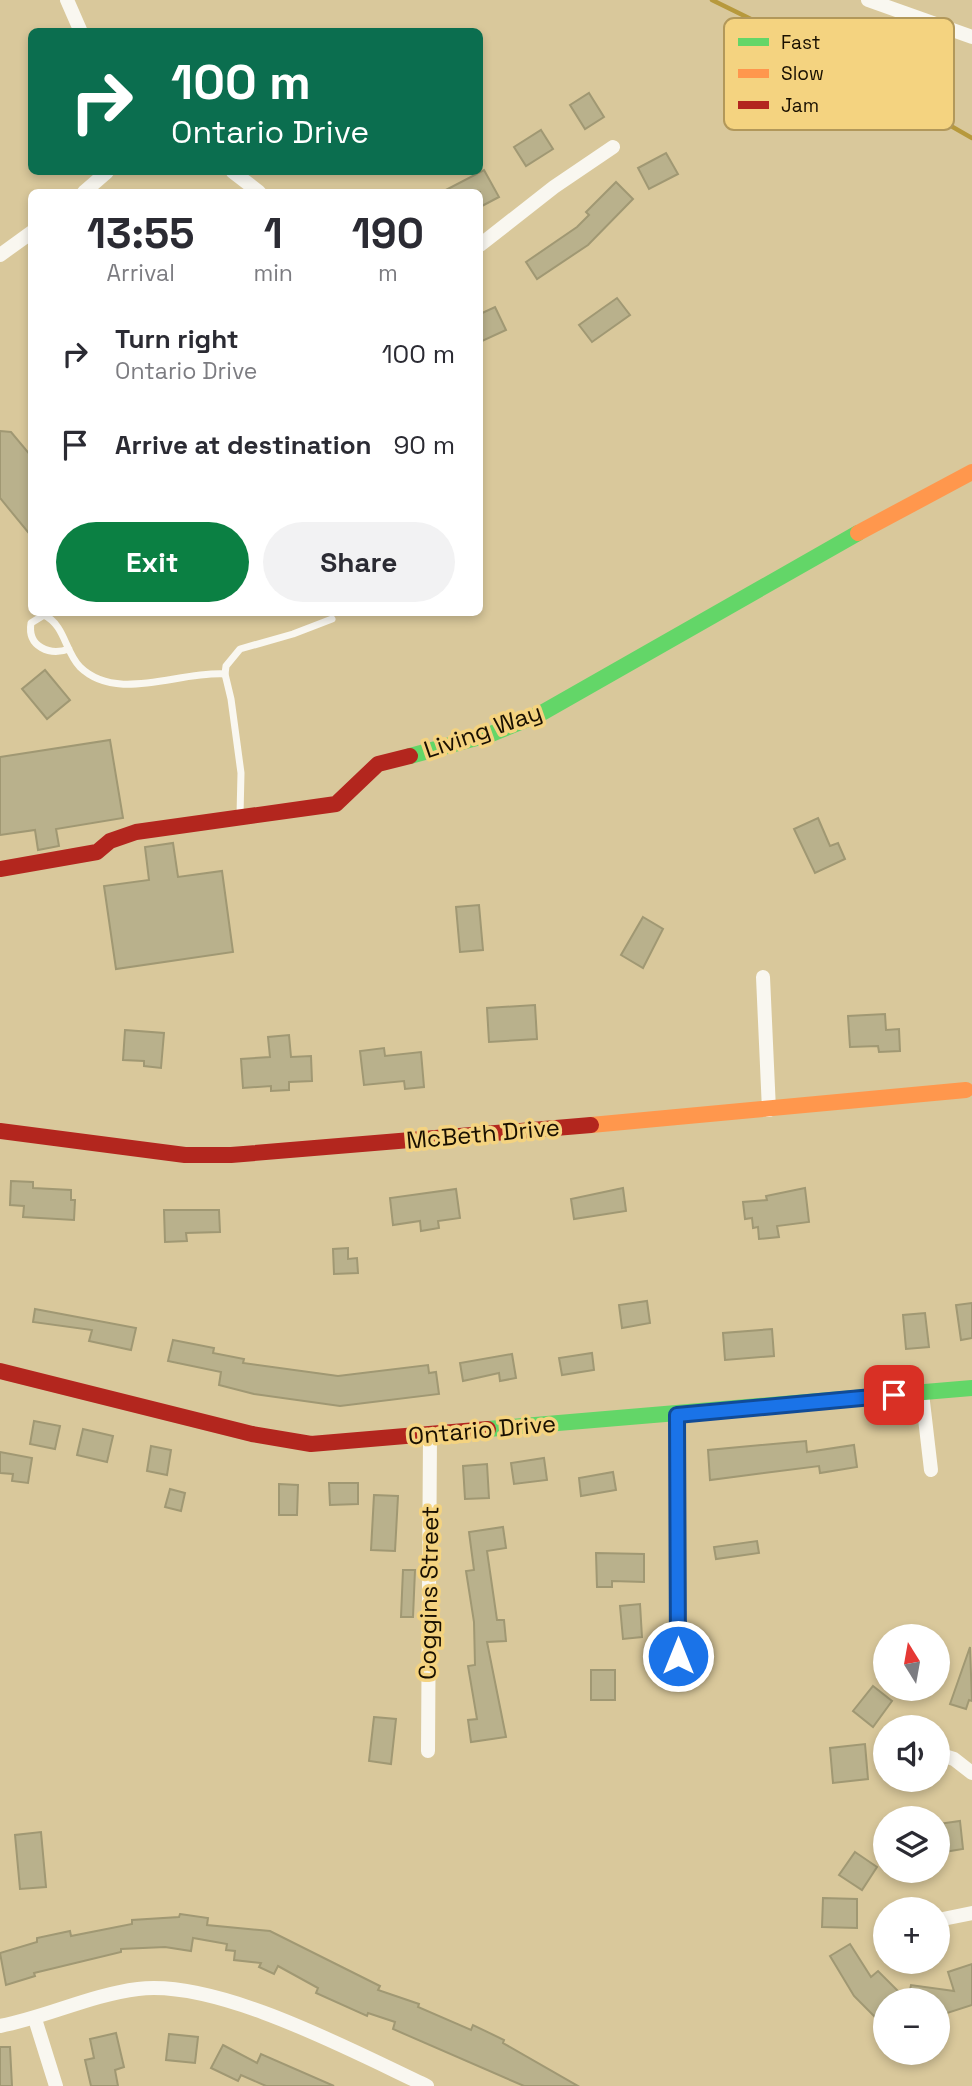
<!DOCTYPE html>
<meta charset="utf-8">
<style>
:root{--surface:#fff;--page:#f2f2f3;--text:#2b2b33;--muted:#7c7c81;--accent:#0b8043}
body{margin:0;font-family:"Space Grotesk",sans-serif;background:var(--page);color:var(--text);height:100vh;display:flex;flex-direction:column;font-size:26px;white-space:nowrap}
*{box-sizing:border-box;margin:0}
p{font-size:23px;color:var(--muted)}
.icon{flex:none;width:38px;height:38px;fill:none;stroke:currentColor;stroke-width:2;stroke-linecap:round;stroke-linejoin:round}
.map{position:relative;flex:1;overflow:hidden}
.sheet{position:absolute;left:28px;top:189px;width:455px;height:427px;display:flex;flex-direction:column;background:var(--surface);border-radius:10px;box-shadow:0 4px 10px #0003}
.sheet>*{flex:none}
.banner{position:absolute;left:28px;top:28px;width:455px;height:147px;border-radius:10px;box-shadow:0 4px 10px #0003;background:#0b6e4f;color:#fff;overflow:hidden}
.needle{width:46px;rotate:349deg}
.tools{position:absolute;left:873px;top:1624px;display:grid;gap:14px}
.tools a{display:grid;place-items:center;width:77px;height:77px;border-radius:50%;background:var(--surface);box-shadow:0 4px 10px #0003;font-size:35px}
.pin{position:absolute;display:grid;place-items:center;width:60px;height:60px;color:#fff;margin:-30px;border-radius:14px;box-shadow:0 4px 10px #0006}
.me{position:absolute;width:77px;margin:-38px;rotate:0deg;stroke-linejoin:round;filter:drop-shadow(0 0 5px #0008)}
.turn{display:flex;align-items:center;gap:24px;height:147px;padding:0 28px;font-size:32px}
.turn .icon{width:91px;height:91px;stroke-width:2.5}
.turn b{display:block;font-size:49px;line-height:60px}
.eta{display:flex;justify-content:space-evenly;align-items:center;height:119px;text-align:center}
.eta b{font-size:42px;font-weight:600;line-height:49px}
.primary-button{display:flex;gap:14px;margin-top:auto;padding:14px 28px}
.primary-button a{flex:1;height:80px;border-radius:42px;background:var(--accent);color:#fff;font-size:28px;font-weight:600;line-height:80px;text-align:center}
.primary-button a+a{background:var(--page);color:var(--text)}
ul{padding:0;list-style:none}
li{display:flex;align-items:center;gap:21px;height:91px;padding:0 28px}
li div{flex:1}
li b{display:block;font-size:26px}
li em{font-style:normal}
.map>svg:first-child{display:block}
</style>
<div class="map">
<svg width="972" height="2086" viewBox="0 0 972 2086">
<rect width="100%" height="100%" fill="#d9c89b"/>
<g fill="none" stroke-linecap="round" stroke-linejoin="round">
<polyline stroke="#b7993c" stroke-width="4.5" points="712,0 843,64 972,138"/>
</g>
<g fill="#b9b18c" stroke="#a09873" stroke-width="2">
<polygon points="589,93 604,117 585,129 570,105"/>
<polygon points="541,130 553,149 526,166 514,147"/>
<polygon points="666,153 678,174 649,189 638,168"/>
<polygon points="484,170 499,197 480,207 480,192 442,192"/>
<polygon points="616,182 633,199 588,245 537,279 526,262 577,227 589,215 586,212"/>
<polygon points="617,298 630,315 592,342 579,325"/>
<polygon points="495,307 506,330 480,342 480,314"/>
<polygon points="0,431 11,432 32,457 32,537 0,498"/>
<polygon points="45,670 70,700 47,719 22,689"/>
<polygon points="110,740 123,818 56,829 59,846 38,850 35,830 0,835 0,757"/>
<polygon points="818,818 830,846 838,843 845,859 815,873 794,829"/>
<polygon points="173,843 178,877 222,871 233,952 116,969 104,886 149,880 145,847"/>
<polygon points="479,905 483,950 460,952 456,907"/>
<polygon points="643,917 663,929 643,968 621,955"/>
<polygon points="535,1005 537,1039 489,1042 487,1008"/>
<polygon points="885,1014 886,1030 899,1029 900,1051 879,1052 878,1046 850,1047 848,1016"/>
<polygon points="125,1030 164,1033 161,1068 144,1066 144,1061 123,1060"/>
<polygon points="289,1035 291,1057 311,1056 312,1081 289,1082 289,1090 271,1091 271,1086 243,1088 241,1059 270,1057 268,1037"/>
<polygon points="384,1048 385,1056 421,1052 424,1087 405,1089 404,1081 364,1085 360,1051"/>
<polygon points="11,1181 33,1182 33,1188 71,1190 71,1200 75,1200 74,1220 23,1217 24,1206 10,1205"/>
<polygon points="623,1188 626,1211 574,1219 571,1199"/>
<polygon points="805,1188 809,1222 777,1226 779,1237 759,1239 758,1227 753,1228 752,1218 745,1219 743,1202 767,1200 766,1196"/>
<polygon points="456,1189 460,1218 438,1221 439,1228 421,1231 420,1221 393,1225 390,1198"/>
<polygon points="164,1210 219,1210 220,1232 186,1233 187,1241 165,1242"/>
<polygon points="348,1248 348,1259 357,1258 358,1273 334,1274 333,1249"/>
<polygon points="647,1301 650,1323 622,1328 619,1305"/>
<polygon points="972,1303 972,1338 961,1340 956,1305"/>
<polygon points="35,1309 136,1328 131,1350 89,1341 92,1330 33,1322"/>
<polygon points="925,1313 929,1347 906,1349 903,1315"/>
<polygon points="772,1329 774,1356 725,1360 723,1333"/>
<polygon points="173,1340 214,1348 213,1353 244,1359 243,1363 338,1376 428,1365 429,1373 436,1372 439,1394 340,1406 254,1394 219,1385 221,1372 168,1361"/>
<polygon points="592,1353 594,1370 562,1375 559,1358"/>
<polygon points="512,1354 516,1378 500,1381 499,1373 463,1381 460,1363"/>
<polygon points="34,1421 60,1426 55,1449 30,1444"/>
<polygon points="83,1429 113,1436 107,1462 77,1455"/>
<polygon points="806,1441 807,1452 854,1445 857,1467 820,1473 819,1466 710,1480 708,1450"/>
<polygon points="151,1446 171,1450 167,1475 147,1471"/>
<polygon points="0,1452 32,1458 28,1483 12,1481 13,1474 0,1473"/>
<polygon points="544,1458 547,1480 514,1484 511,1463"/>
<polygon points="487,1464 489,1498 465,1499 463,1466"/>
<polygon points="613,1472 616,1490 581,1496 579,1478"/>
<polygon points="329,1483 358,1483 358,1504 330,1505"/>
<polygon points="279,1484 298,1485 297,1515 279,1515"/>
<polygon points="170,1489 185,1493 181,1511 165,1507"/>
<polygon points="374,1495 398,1496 395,1551 371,1550"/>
<polygon points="503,1527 506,1548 487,1551 497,1620 504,1620 506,1641 487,1642 506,1737 471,1742 468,1720 477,1719 468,1666 475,1665 474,1622 466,1571 474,1570 469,1532"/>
<polygon points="757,1541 759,1553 716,1559 714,1547"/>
<polygon points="596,1553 644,1554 644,1582 612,1581 612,1587 597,1587"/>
<polygon points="403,1570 415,1570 413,1617 401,1617"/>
<polygon points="640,1604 642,1637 623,1639 620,1606"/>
<polygon points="970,1647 972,1701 969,1700 966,1709 950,1704"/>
<rect x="591" y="1670" width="24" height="30"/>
<polygon points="873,1686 892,1701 873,1727 853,1711"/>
<polygon points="374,1717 396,1719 391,1764 369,1761"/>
<polygon points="865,1744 868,1779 833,1783 830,1748"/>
<polygon points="960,1821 963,1849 938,1853 938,1824"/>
<polygon points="41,1832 46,1887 20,1889 15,1835"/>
<polygon points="855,1852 877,1867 862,1890 839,1875"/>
<polygon points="823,1898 857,1899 857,1928 822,1927"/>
<polygon points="180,1914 208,1918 207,1925 270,1931 380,1986 378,1990 419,2004 418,2007 471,2030 473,2025 504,2040 503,2043 578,2086 524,2086 393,2029 395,2022 368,2013 367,2016 316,1993 318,1988 278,1966 274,1974 259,1967 261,1963 234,1960 235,1951 226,1950 227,1944 193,1938 191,1951 165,1947 121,1949 121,1952 34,1973 35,1976 6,1985 0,1953 37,1942 37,1938 70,1931 71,1936 132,1924 132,1920 179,1917"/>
<polygon points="850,1944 871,1977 878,1971 907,2000 886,2000 886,2012 878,2020 854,1996 830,1956"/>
<polygon points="972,1964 972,2005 938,2016 938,2000 908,2000 911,1985 954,1991 948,1972"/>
<polygon points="116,2033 124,2067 115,2070 118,2086 91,2086 85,2060 94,2058 90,2039"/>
<polygon points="169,2034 198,2037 195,2063 166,2060"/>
<polygon points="223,2045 257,2063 261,2054 334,2086 266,2086 241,2075 238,2081 211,2068"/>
<polygon points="0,2047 10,2047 12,2086 0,2086"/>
</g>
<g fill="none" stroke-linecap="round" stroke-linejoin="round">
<g stroke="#f9f7f0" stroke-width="7">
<path d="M69 649C50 656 27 647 31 623L44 615C65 625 65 652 80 667 117 703 178 671 225 674"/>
<polyline points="240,815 241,773 231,699 225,674 226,666 240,649 293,634 332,619"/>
</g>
<g stroke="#f9f7f0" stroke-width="14">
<polyline points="67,0 81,32"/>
<polyline points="868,0 972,37"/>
<polyline points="233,172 259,192"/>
<polyline points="84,192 107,172"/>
<polyline points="480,245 554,187 613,147"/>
<polyline points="0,255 32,232"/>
<polyline points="763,977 769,1110"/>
<polyline points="922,1393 931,1470"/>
<polyline points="677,1415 678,1682"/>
<polyline points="428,1751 430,1435"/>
<polyline points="938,1754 954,1759 972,1773"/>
<polyline points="938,1920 972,1913"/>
<polyline points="35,2019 56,2086"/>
<path d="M0 2026C47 2017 90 1995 138 1989 219 1979 354 2052 427 2086"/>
</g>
<g stroke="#63d668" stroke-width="16">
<polyline points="410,756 491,734 540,714 858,533"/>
<polyline points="488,1429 972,1388"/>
</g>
<g stroke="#ff974d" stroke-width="16">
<polyline points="858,533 972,472"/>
<polyline points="591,1125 966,1090"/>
</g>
<g stroke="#b3261e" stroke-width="16">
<polyline points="0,869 97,852 110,841 136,832 336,804 378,764 410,756"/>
<polyline points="0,1131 185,1155 231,1155 591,1125"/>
<polyline points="0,1371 252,1434 311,1444 488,1429"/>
</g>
</g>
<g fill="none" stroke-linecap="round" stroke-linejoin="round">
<g stroke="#114b97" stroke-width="18">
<polyline id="route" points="678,1656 677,1415 894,1395"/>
</g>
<use href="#route" stroke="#1a73e8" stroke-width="12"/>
</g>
<g text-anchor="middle" stroke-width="7" stroke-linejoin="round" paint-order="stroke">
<g font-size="24" fill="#191000" stroke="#f4d380">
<text transform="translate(483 731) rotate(-19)" y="8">Living Way</text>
<text transform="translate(483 1134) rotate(-5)" y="8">McBeth Drive</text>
<text transform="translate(482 1430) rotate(-5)" y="8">Ontario Drive</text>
<text transform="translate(429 1593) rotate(-89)" y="8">Coggins Street</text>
</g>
</g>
<rect x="724" y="18" width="230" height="112" rx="10" fill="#f4d380" stroke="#b2985a" stroke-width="2"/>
<rect x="738" y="38" width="31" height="8" fill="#63d668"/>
<rect x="738" y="69" width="31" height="9" fill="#ff974d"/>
<rect x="738" y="101" width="31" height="8" fill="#b3261e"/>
<g font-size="19" fill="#191000">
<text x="781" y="49">Fast</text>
<text x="781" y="80">Slow</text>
<text x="781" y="112">Jam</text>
</g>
</svg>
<div class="tools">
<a><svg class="needle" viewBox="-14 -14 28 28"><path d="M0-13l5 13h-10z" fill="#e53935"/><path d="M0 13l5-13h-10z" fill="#7c7c81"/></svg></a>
<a><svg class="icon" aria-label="sound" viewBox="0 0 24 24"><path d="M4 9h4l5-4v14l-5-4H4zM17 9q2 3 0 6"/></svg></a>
<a><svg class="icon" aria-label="layers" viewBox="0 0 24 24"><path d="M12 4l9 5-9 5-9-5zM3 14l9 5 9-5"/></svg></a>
<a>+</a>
<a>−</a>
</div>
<div class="pin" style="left:894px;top:1395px;background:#d93025"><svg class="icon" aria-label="arrive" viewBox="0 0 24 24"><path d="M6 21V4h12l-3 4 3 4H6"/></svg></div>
<svg class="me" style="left:678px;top:1656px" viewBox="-20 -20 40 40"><circle r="17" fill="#1a73e8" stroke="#fff" stroke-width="3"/><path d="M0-11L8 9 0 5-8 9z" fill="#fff"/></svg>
<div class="banner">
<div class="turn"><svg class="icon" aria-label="right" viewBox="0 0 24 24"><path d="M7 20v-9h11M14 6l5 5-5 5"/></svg><div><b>100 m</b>Ontario Drive</div></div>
</div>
<section class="sheet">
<div class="eta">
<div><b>13:55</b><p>Arrival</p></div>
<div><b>1</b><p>min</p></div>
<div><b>190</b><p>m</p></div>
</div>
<ul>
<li><svg class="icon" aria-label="right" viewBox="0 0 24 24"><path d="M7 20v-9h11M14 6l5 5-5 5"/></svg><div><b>Turn right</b><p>Ontario Drive</p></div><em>100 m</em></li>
<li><svg class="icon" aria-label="arrive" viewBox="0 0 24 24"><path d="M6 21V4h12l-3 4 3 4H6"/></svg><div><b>Arrive at destination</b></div><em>90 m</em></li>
</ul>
<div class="primary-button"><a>Exit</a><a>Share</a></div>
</section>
</div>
